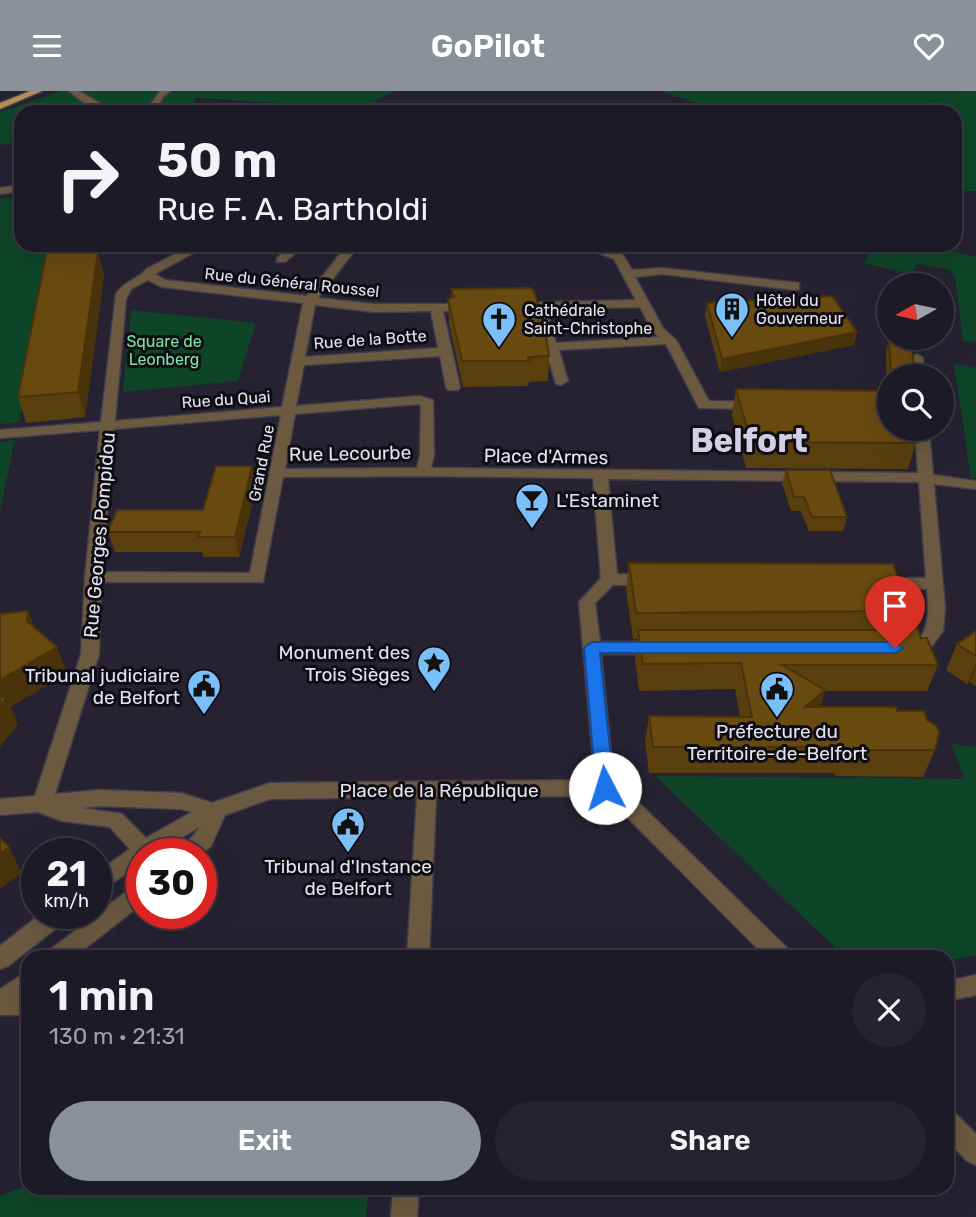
<!DOCTYPE html>
<meta charset="utf-8">
<style>
:root{--surface:#1c1a26;--page:#25232e;--text:#f1f3f6;--muted:#a0a1a7;--line:#3a3843;--accent:#8c9099}
body{margin:0;font-family:Rubik,sans-serif;background:var(--page);color:var(--text);height:100vh;display:flex;flex-direction:column;font-size:26px;white-space:nowrap}
*{box-sizing:border-box;margin:0}
p{font-size:23px;color:var(--muted)}
.icon{flex:none;width:38px;height:38px;fill:none;stroke:currentColor;stroke-width:2;stroke-linecap:round;stroke-linejoin:round}
.map{position:relative;flex:1;overflow:hidden}
.drawer{position:absolute;left:21px;top:859px;width:933px;height:245px;display:flex;flex-direction:column;background:var(--surface);border-radius:21px;box-shadow:0 7px 28px #0002,0 0 0 2px var(--line)}
.drawer>*{flex:none}
.top-card{position:absolute;left:14px;top:14px;width:948px;height:147px;border-radius:21px;box-shadow:0 7px 28px #0002,0 0 0 2px var(--line);background:#1c1a26;color:var(--text);overflow:hidden}
.needle{width:46px;rotate:261deg}
.tools{position:absolute;left:877px;top:182px;display:grid;gap:14px}
.tools a{display:grid;place-items:center;width:77px;height:77px;border-radius:50%;background:var(--surface);box-shadow:0 7px 28px #0002,0 0 0 2px var(--line);font-size:35px}
.speed{position:absolute;left:21px;top:747px;display:flex;gap:14px;font-size:35px;font-weight:700;text-align:center}
.speed>*{display:grid;place-content:center;width:91px;height:91px;border-radius:50%;background:var(--surface);box-shadow:0 7px 28px #0002,0 0 0 2px var(--line);line-height:1}
.speed small{font-size:18px;font-weight:400}
.speed .limit{border:10px solid #d22;background:#fff;color:#111}
.pin{position:absolute;display:grid;place-items:center;width:60px;height:60px;color:#fff;margin:-72px -30px;border-radius:50% 50% 50% 0;rotate:-45deg;box-shadow:0 0 7px #0007}
.pin .icon{rotate:45deg}
.me{position:absolute;width:77px;margin:-38px;rotate:355deg;stroke-linejoin:round;filter:drop-shadow(0 0 5px #0008)}
.turn{display:flex;align-items:center;gap:24px;height:147px;padding:0 28px;font-size:32px}
.turn .icon{width:91px;height:91px;stroke-width:2.5}
.turn b{display:block;font-size:49px;line-height:60px}
.round{display:grid;place-items:center;flex:none;width:74px;height:74px;border-radius:37px;background:var(--page)}
.head{display:flex;align-items:center;justify-content:space-between;height:119px;padding:0 28px}
h1{font-size:42px;font-weight:600;line-height:52px}
.action{display:flex;gap:14px;margin-top:auto;padding:14px 28px}
.action a{flex:1;height:80px;border-radius:42px;background:var(--accent);color:#fff;font-size:28px;font-weight:600;line-height:80px;text-align:center}
.action a+a{background:var(--page);color:var(--text)}
header{display:flex;justify-content:space-between;align-items:center;height:91px;padding:0 28px;background:var(--accent);color:#fff;font-size:32px;font-weight:600}
.map>svg:first-child{display:block}
</style>
<header><svg class="icon" aria-label="menu" viewBox="0 0 24 24"><path d="M4 6h16M4 12h16M4 18h16"/></svg>GoPilot<svg class="icon" aria-label="heart" viewBox="0 0 24 24"><path d="M12 20l-8-8c-3-5 5-10 8-4 3-6 11-1 8 4z"/></svg></header>
<div class="map">
<svg width="976" height="1126" viewBox="0 0 976 1126">
<rect width="100%" height="100%" fill="#262232"/>
<g fill="#0e4528">
<polygon points="61,0 395,0 375,10 391,21 309,21 311,19 296,13 196,7 190,21 21,21 21,50 5,54 0,53 0,21"/>
<polygon points="661,0 976,0 976,100 956,100 956,21 685,21 702,14"/>
<polygon points="21,104 21,138 17,139 25,161 53,161 19,331 0,333 0,108"/>
<polygon points="859,154 946,154 947,159 976,166 976,251 963,250 955,186 947,178 917,173 911,183 863,172 873,158"/>
<polygon points="131,219 256,232 238,290 123,301"/>
<polygon points="954,273 976,277 976,387 971,387"/>
<polygon points="15,349 0,419 0,351"/>
<polygon points="952,653 976,656 976,864 947,870 947,866 845,866 655,685 964,688"/>
<polygon points="28,1094 28,1097 368,1097 366,1126 0,1126 0,1105"/>
</g>
<g fill="none" stroke-linecap="round" stroke-linejoin="round">
<g stroke="#413d4c" stroke-width="3">
<g id="street">
<path d="M69 0H79L115 21C96 21 82 12 69 0Z"/>
<polygon points="160,0 170,0 163,6 155,21 145,21"/>
<polygon points="21,94 21,100 0,103 0,97"/>
<path d="M193 154H208L155 183 165 189 307 205 347 154H359L318 207 374 213H474V219L470 220H443L460 296 458 299H448L446 296 440 265 304 274 296 315 419 305 433 309 434 364 431 377 918 382 915 338H929L933 384 976 390V398L934 393 945 517 943 540 932 555 907 560 901 558 898 554 901 550 921 546C930 532 928 514 927 498L877 497 869 492 877 487H926L919 391 608 388 617 483 649 484 657 489 649 494H613L595 512 600 551H658L667 557 658 563H601L614 693 633 706 789 859 792 866H766L619 718 601 705 436 706 429 866H407L417 706 270 708 225 724 211 755 201 763H177C182 752 194 748 199 736L155 763H142V772L96 803V782L130 758 110 736 62 730 38 721 0 724V708L35 705 81 563 85 486 100 339 0 347V339L101 331 116 203C124 190 139 188 146 178ZM148 189 162 196 303 212 282 316 115 330 126 208 131 198ZM315 214 374 221 431 220 438 257 305 266ZM418 313 421 314 420 364 417 377 285 378 295 323ZM281 324 250 482 102 481 114 338ZM423 385 593 387 601 487 579 511 595 689 270 692 212 712 181 702 100 699 55 703 99 563 101 491H263L283 386ZM100 715 181 718 192 721 146 747 122 723 82 717Z"/>
<polygon points="292,154 305,154 285,171 277,171 277,167"/>
<path d="M578 154H595L623 164 632 179 662 177 799 192V198L795 199 662 183 635 186 663 237 676 249 709 310 757 311 762 312V318L699 317 666 253 559 259 568 290 561 294 556 293 534 218H511V212L636 209 614 168ZM640 216 652 239 659 246 556 252 546 218Z"/>
<polygon points="917,263 923,267 924,285 911,285 911,267"/>
<polygon points="142,791 142,813 74,866 47,866 50,859 135,794"/>
<polygon points="42,822 70,822 67,829 8,875 0,878 0,855"/>
<polygon points="28,880 28,924 0,924 0,898"/>
<polygon points="976,884 976,904 947,910 947,890"/>
<polygon points="947,1020 956,1023 976,1043 976,1074 967,1070 947,1049"/>
<polygon points="393,1097 419,1097 417,1126 391,1126"/>
</g>
</g>
<g stroke="#413d4c" stroke-width="3">
<polygon id="primary" points="30,0 42,0 0,18 0,12"/>
</g>
<use href="#street" fill="#6c5a40" fill-rule="evenodd"/>
<use href="#primary" fill="#b58e57" fill-rule="evenodd"/>
</g>
<g fill="#593f0e">
<polygon points="44,154 90,154 91,161 98,161 104,184 85,326 26,332 18,306 46,162"/>
<polygon points="451,198 549,265 548,290 529,291 528,295 463,296 449,233 448,208 451,207"/>
<polygon points="707,212 857,241 854,254 720,281 705,225"/>
<polygon points="889,248 914,285 889,285 889,338 916,352 908,378 746,377 732,324 736,298 887,300 886,261"/>
<polygon points="252,375 256,396 239,466 203,466 202,461 115,461 108,441 203,419"/>
<polygon points="786,379 847,426 843,440 809,440 801,420 791,420 782,392"/>
<polygon points="629,472 911,520 904,539 921,547 938,574 927,600 825,600 820,616 897,620 935,659 923,686 835,685 834,682 649,682 645,651 649,625 740,626 735,598 639,600 635,566 637,548 633,548 626,498"/>
<polygon points="976,540 976,595 970,591 967,593 946,579 957,553"/>
</g>
<g fill="#49330b">
<polygon points="86,154 90,154 93,185 87,162"/>
<polygon points="98,161 104,184 85,326 78,301"/>
<polygon points="857,241 854,254 720,281 722,268"/>
<polygon points="252,375 256,396 239,466 235,446"/>
<polygon points="28,520 39,547 27,530"/>
<polygon points="57,556 67,582 11,616 18,633 0,656 0,589"/>
<polygon points="976,572 976,578 970,591 967,593"/>
<polygon points="825,599 817,626 805,616"/>
<polygon points="9,756 22,782 0,798 0,762"/>
</g>
<g fill="#684910" stroke="#49330b" stroke-width="2">
<polygon points="48,154 86,154 87,162 98,161 78,301 18,306"/>
<polygon points="530,197 534,200 544,232 549,265 528,266 529,270 462,270 448,208 454,206 451,198"/>
<polygon points="832,205 857,241 722,268 707,212"/>
<polygon points="889,248 912,251 914,285 891,285"/>
<polygon points="736,298 889,300 889,338 915,338 916,352 751,351"/>
<polygon points="216,375 252,375 235,446 198,446 200,441 108,441 117,419 203,419"/>
<polygon points="786,379 830,379 847,426 812,426 804,406 794,406"/>
<polygon points="629,472 893,473 911,520 636,522"/>
<polygon points="28,520 27,530 57,556 0,589 0,523"/>
<polygon points="917,536 921,547 927,547 938,574 782,574 825,599 805,616 896,616 897,620 924,620 927,629 936,634 939,641 935,659 844,659 843,656 653,656 649,625 752,626 741,572 643,573 638,539 905,539"/>
<polygon points="976,540 976,565 957,553"/>
<polygon points="0,606 7,606 0,615"/>
<polygon points="0,747 9,756 0,762"/>
</g>
<polygon fill="#1a73e8" stroke="#114b97" stroke-width="2" points="592,551 895,551 903,557 895,562 600,562 614,697 611,702 599,702 596,697 584,557"/>
<defs>
<g id="building-pin" transform="scale(1.75)"><path d="M0 17L-7.5 6A9.5 9.5 0 1 1 7.5 6Z" fill="#7abff8" stroke="#0e0d14"/><path d="M-4-6H4V6H1V3H-1V6H-4ZM-2.5-4.3h1.7v1.8h-1.7ZM.8-4.3h1.7v1.8H.8ZM-2.5-1h1.7V.8h-1.7ZM.8-1h1.7V.8H.8Z" fill="#111"/></g>
<g id="church-pin" transform="scale(1.75)"><path d="M0 17L-7.5 6A9.5 9.5 0 1 1 7.5 6Z" fill="#7abff8" stroke="#0e0d14"/><path d="M-1.2-6h2.4v3.5h3.3v2.4h-3.3V6h-2.4V-.1h-3.3v-2.4h3.3Z" fill="#111"/></g>
<g id="bar-pin" transform="scale(1.75)"><path d="M0 17L-7.5 6A9.5 9.5 0 1 1 7.5 6Z" fill="#7abff8" stroke="#0e0d14"/><path d="M-6-5H6L.8 .8V4.5H3.5V6h-7V4.5H-.8V.8Z" fill="#111"/></g>
<g id="sight-pin" transform="scale(1.75)"><path d="M0 17L-7.5 6A9.5 9.5 0 1 1 7.5 6Z" fill="#7abff8" stroke="#0e0d14"/><path d="M0-6L1.8-2.2L6-1.7L2.9 1.2L3.7 5.4L0 3.3L-3.7 5.4L-2.9 1.2L-6-1.7L-1.8-2.2Z" fill="#111"/></g>
<g id="civic-pin" transform="scale(1.75)"><path d="M0 17L-7.5 6A9.5 9.5 0 1 1 7.5 6Z" fill="#7abff8" stroke="#0e0d14"/><path d="M-.6-6.5H3V-4.5H.6V-3L4-1V1h2V6H-6V1h2V-1L-.6-3ZM-1.2 2.5V6h2.4V2.5Z" fill="#111"/></g>
</defs>
<g fill-rule="evenodd">
<use href="#building-pin" x="732" y="218"/>
<use href="#church-pin" x="499" y="228"/>
<use href="#bar-pin" x="532" y="409"/>
<use href="#sight-pin" x="434" y="572"/>
<use href="#civic-pin" x="204" y="595"/>
<use href="#civic-pin" x="777" y="598"/>
<use href="#civic-pin" x="348" y="733"/>
</g>
<g text-anchor="middle" stroke-width="6" stroke-linejoin="round" paint-order="stroke">
<g font-size="16" fill="#e5e3ee" stroke="#0e0d14">
<text transform="translate(292 191) rotate(6)" y="6">Rue du Général Roussel</text>
<text transform="translate(370 248) rotate(-4)" y="6">Rue de la Botte</text>
<text transform="translate(226 308) rotate(-4)" y="6">Rue du Quai</text>
<text transform="translate(261 372) rotate(-79)" y="6">Grand Rue</text>
</g>
<g font-size="16" fill="#e5e3ee" stroke="#0e0d14" text-anchor="start">
<text x="756" y="215">Hôtel du<tspan x="756" dy="18">Gouverneur</tspan></text>
<text x="524" y="225">Cathédrale<tspan x="524" dy="18">Saint-Christophe</tspan></text>
</g>
<g font-size="16" fill="#7ce3a5" stroke="#0e0d14">
<text x="164" y="256">Square de<tspan x="164" dy="18">Leonberg</tspan></text>
</g>
<g font-size="19" fill="#e5e3ee" stroke="#0e0d14">
<text transform="translate(350 362) rotate(-1)" y="7">Rue Lecourbe</text>
<text transform="translate(546 365) rotate(1)" y="7">Place d'Armes</text>
<text transform="translate(99 444) rotate(-85)" y="7">Rue Georges Pompidou</text>
<text x="439" y="706">Place de la République</text>
</g>
<g font-size="19" fill="#e5e3ee" stroke="#0e0d14" text-anchor="end">
<text x="556" y="416" text-anchor="start">L'Estaminet</text>
<text x="410" y="568">Monument des<tspan x="410" dy="22">Trois Sièges</tspan></text>
<text x="180" y="591">Tribunal judiciaire<tspan x="180" dy="22">de Belfort</tspan></text>
<text x="777" y="647" text-anchor="middle">Préfecture du<tspan x="777" dy="22">Territoire-de-Belfort</tspan></text>
<text x="348" y="782" text-anchor="middle">Tribunal d'Instance<tspan x="348" dy="22">de Belfort</tspan></text>
</g>
<g font-size="33" font-weight="bold" fill="#d3cee3" stroke="#0e0d14">
<text x="749" y="361">Belfort</text>
</g>
</g>
</svg>
<div class="tools">
<a><svg class="needle" viewBox="-14 -14 28 28"><path d="M0-13l5 13h-10z" fill="#e53935"/><path d="M0 13l5-13h-10z" fill="#a0a1a7"/></svg></a>
<a><svg class="icon" aria-label="search" viewBox="0 0 24 24"><circle cx="10" cy="10" r="6"/><path d="M15 15l6 6"/></svg></a>
</div>
<div class="speed"><div>21<small>km/h</small></div><div class="limit">30</div></div>
<div class="pin" style="left:895px;top:557px;background:#d93025"><svg class="icon" aria-label="arrive" viewBox="0 0 24 24"><path d="M6 21V4h12l-3 4 3 4H6"/></svg></div>
<svg class="me" style="left:605px;top:697px" viewBox="-20 -20 40 40"><circle r="19" fill="#fff"/><path d="M0-13L10 11 0 6-10 11z" fill="#1a73e8"/></svg>
<div class="top-card">
<div class="turn"><svg class="icon" aria-label="right" viewBox="0 0 24 24"><path d="M7 20v-9h11M14 6l5 5-5 5"/></svg><div><b>50 m</b>Rue F. A. Bartholdi</div></div>
</div>
<section class="drawer">
<div class="head"><div><h1>1 min</h1><p>130 m · 21:31</p></div><a class="round"><svg class="icon" aria-label="close" viewBox="0 0 24 24"><path d="M6 6l12 12M18 6L6 18"/></svg></a></div>
<div class="action"><a>Exit</a><a>Share</a></div>
</section>
</div>
